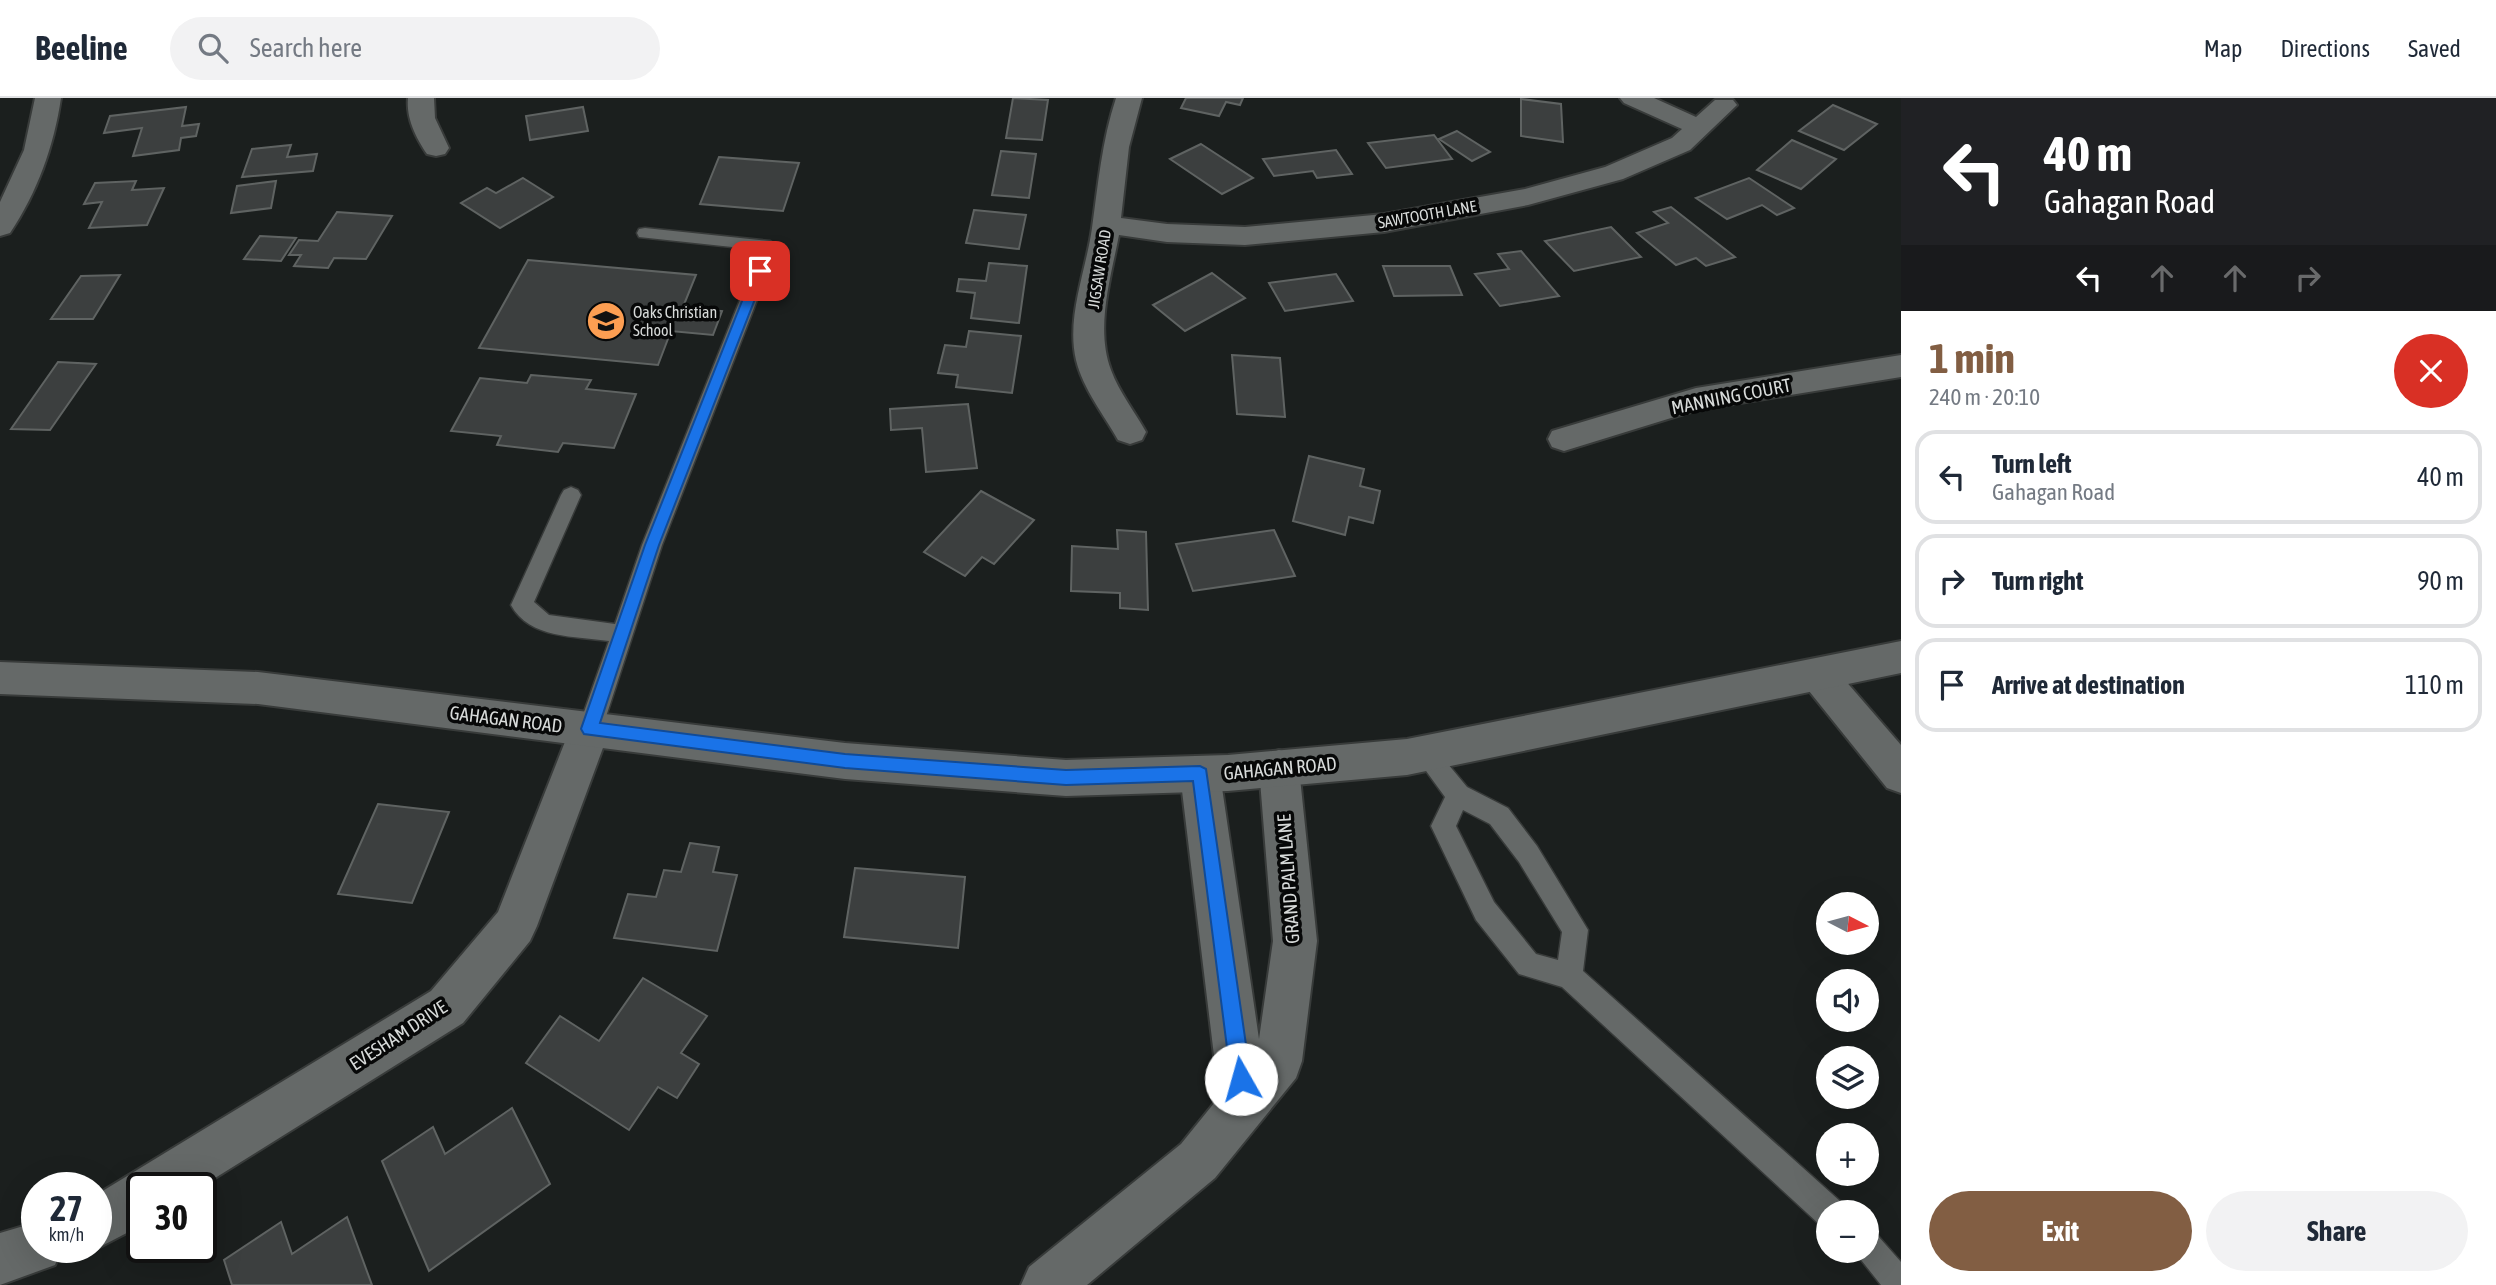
<!DOCTYPE html>
<meta charset="utf-8">
<style>
:root{--surface:#fff;--page:#f2f2f3;--text:#1f2937;--muted:#747a83;--line:#e0e1e3;--accent:#825e43}
body{margin:0;font-family:"Asap Condensed",sans-serif;background:var(--page);color:var(--text);height:100vh;display:flex;flex-direction:column;font-size:26px;white-space:nowrap}
*{box-sizing:border-box;margin:0}
p{font-size:23px;color:var(--muted)}
.icon{flex:none;width:38px;height:38px;fill:none;stroke:currentColor;stroke-width:2;stroke-linecap:round;stroke-linejoin:round}
.map{position:relative;flex:1;overflow:hidden}
.details{display:flex;flex-direction:column;background:var(--surface);width:595px}
.details>*{flex:none}
.top-card{background:#202124;color:#fff;overflow:hidden}
.needle{width:46px;rotate:96deg}
.controls{position:absolute;left:1816px;top:794px;display:grid;gap:14px}
.controls a{display:grid;place-items:center;width:63px;height:63px;border-radius:50%;background:var(--surface);box-shadow:0 7px 28px #0002;font-size:35px}
.speed{position:absolute;left:21px;top:1074px;display:flex;gap:14px;font-size:35px;font-weight:700;text-align:center}
.speed>*{display:grid;place-content:center;width:91px;height:91px;border-radius:50%;background:var(--surface);box-shadow:0 7px 28px #0002;line-height:1}
.speed small{font-size:18px;font-weight:400}
.speed .limit{border:4px solid #111;border-radius:10px;background:#fff;color:#111}
.pin{position:absolute;display:grid;place-items:center;width:60px;height:60px;color:#fff;margin:-30px;border-radius:14px;box-shadow:0 4px 10px #0006}
.me{position:absolute;width:77px;margin:-38px;rotate:353deg;stroke-linejoin:round;filter:drop-shadow(0 0 5px #0008)}
.turn{display:flex;align-items:center;gap:24px;height:147px;padding:0 28px;font-size:32px}
.turn .icon{width:91px;height:91px;stroke-width:2.5}
.turn b{display:block;font-size:49px;line-height:60px}
.lanes{display:flex;align-items:center;height:66px;padding:0 28px;background:#0003;justify-content:center;gap:35px;direction:ltr}
.lanes .off{opacity:.35}
.round{display:grid;place-items:center;flex:none;width:74px;height:74px;border-radius:37px;background:var(--page)}
.summary{display:flex;align-items:center;justify-content:space-between;height:119px;padding:0 28px}
h1{font-size:42px;font-weight:700;line-height:52px;color:var(--accent)}
.action{display:flex;gap:14px;margin-top:auto;padding:14px 28px}
.action a{flex:1;height:80px;border-radius:42px;background:var(--accent);color:#fff;font-size:28px;font-weight:700;line-height:80px;text-align:center}
.action a+a{background:var(--page);color:var(--text)}
ul{padding:0;list-style:none}
li{display:flex;align-items:center;gap:21px;height:94px;margin:0 14px 10px;padding:0 14px;border:4px solid var(--line);border-radius:21px}
li div{flex:1}
li b{display:block;font-size:26px}
li em{font-style:normal}
header{display:flex;align-items:center;gap:42px;box-sizing:border-box;height:98px;padding:0 35px;background:var(--surface);border-bottom:2px solid var(--line)}
header strong{font-size:33px}
nav{display:flex;gap:38px;margin-inline-start:auto;font-size:24px}
.search{width:490px;height:63px;background:var(--page);display:flex;align-items:center;gap:18px;box-sizing:border-box;padding:0 24px;border-radius:38px;color:var(--muted);font-size:26px}
main{display:flex;flex:1;min-height:0}
.map>svg:first-child{display:block}
</style>
<header>
<strong>Beeline</strong>
<div class="search"><svg class="icon" aria-label="search" viewBox="0 0 24 24"><circle cx="10" cy="10" r="6"/><path d="M15 15l6 6"/></svg>Search here</div>
<nav><a>Map</a><a>Directions</a><a>Saved</a></nav>
</header>
<main>
<div class="map">
<svg width="1901" height="1187" viewBox="0 0 1901 1187">
<rect width="100%" height="100%" fill="#1b1f1e"/>
<g fill="#3c3f3f" stroke="#5f6362" stroke-width="2">
<polygon points="1013,0 1048,2 1042,42 1006,40"/>
<polygon points="1186,0 1243,0 1240,7 1226,4 1219,18 1181,10"/>
<polygon points="1521,1 1561,6 1563,44 1521,38"/>
<polygon points="1833,7 1877,26 1844,52 1799,33"/>
<polygon points="186,9 182,28 199,26 196,38 181,40 179,52 133,58 142,30 104,35 110,18"/>
<polygon points="583,9 588,33 530,42 526,18"/>
<polygon points="1457,33 1490,54 1472,63 1439,41"/>
<polygon points="1434,37 1452,61 1386,70 1368,45"/>
<polygon points="1792,42 1836,61 1801,91 1757,72"/>
<polygon points="1201,46 1253,80 1222,96 1170,61"/>
<polygon points="291,47 287,59 317,56 313,73 242,79 252,51"/>
<polygon points="1336,52 1352,76 1317,80 1313,73 1274,78 1263,61"/>
<polygon points="1001,53 1036,56 1029,100 992,97"/>
<polygon points="719,59 799,65 783,113 700,106"/>
<polygon points="523,80 553,99 500,130 461,105 487,90 496,95"/>
<polygon points="1749,80 1794,110 1777,117 1762,107 1727,121 1696,100"/>
<polygon points="136,83 132,92 164,90 147,127 89,130 102,104 84,106 95,85"/>
<polygon points="276,83 271,110 231,115 237,88"/>
<polygon points="1671,109 1735,159 1706,168 1696,160 1676,167 1637,135 1668,125 1654,114"/>
<polygon points="974,112 1026,117 1019,151 966,145"/>
<polygon points="337,114 392,118 366,161 334,160 328,170 294,168 301,157 289,157 299,142 318,143"/>
<polygon points="1611,129 1641,159 1574,173 1545,143"/>
<polygon points="260,138 296,140 281,163 244,161"/>
<polygon points="1521,153 1559,198 1500,208 1475,176 1509,171 1498,156"/>
<polygon points="528,162 696,177 683,209 722,213 713,237 671,233 658,267 479,250"/>
<polygon points="989,165 1027,168 1019,225 971,220 975,195 957,193 959,181 986,183"/>
<polygon points="1383,168 1450,168 1462,197 1394,198"/>
<polygon points="1212,175 1245,200 1185,233 1153,207"/>
<polygon points="1336,176 1353,203 1285,213 1269,185"/>
<polygon points="120,177 93,221 51,221 81,178"/>
<polygon points="969,233 1021,238 1012,295 956,289 958,277 938,275 945,247 966,249"/>
<polygon points="1232,257 1280,260 1285,319 1237,316"/>
<polygon points="58,264 96,266 50,332 11,331"/>
<polygon points="531,277 591,282 586,291 636,296 614,350 563,345 558,354 497,347 501,338 451,333 480,280 527,285"/>
<polygon points="968,306 977,370 926,374 922,330 891,332 890,311"/>
<polygon points="1309,358 1364,371 1360,388 1380,393 1373,425 1349,419 1345,437 1293,423"/>
<polygon points="981,393 1034,422 994,466 982,459 965,478 924,454"/>
<polygon points="1117,432 1146,434 1148,512 1120,510 1120,495 1071,493 1072,448 1118,451"/>
<polygon points="1274,432 1295,478 1193,493 1176,446"/>
<polygon points="378,706 449,714 412,805 338,796"/>
<polygon points="690,745 719,749 713,774 737,777 717,853 614,840 628,796 656,799 664,772 681,774"/>
<polygon points="855,770 965,779 958,850 844,839"/>
<polygon points="643,880 707,918 681,955 699,966 677,1000 658,989 629,1032 526,965 560,918 599,943"/>
<polygon points="512,1010 550,1086 429,1173 382,1063 433,1029 445,1056"/>
<polygon points="347,1119 372,1187 232,1187 224,1162 281,1124 292,1156"/>
</g>
<g fill="none" stroke-linecap="round" stroke-linejoin="round">
<g stroke="#383b3a" stroke-width="3">
<g id="lane">
<path d="M645 130 770 143 778 148 662 447 602 631 598 638 590 641 582 638 578 631 609 543C576 538 529 541 511 507L561 397 564 392 571 389 578 392 581 397 534 504 549 517 615 526 642 447 760 152 639 139 637 135 639 131Z"/>
<path d="M1425 645 1433 648 1467 689 1508 710 1537 748 1588 832 1583 873 1841 1104 1845 1115H1829V1129L1819 1126 1562 889 1519 876 1476 822 1431 728 1445 699 1413 655 1417 648ZM1463 712 1490 726 1519 764 1562 834 1558 862 1536 856 1494 804 1456 728Z"/>
<polygon points="1867,1134 1878,1138 1901,1164 1901,1187 1881,1187 1854,1153 1867,1153"/>
</g>
</g>
<g stroke="#383b3a" stroke-width="4">
<g id="street">
<path d="M35 0H61C54 48 37 95 10 135L0 138V104L24 52Z"/>
<path d="M408 0H434L435 20 449 50 445 56 436 58 427 56C416 40 406 20 408 0Z"/>
<path d="M1116 0H1142L1129 49 1121 120 1167 126 1245 129 1384 116 1525 91 1605 69 1672 40 1682 31 1624 5 1620 0H1654L1696 19 1715 2H1733L1737 7 1690 52 1623 81 1528 107 1384 134 1245 147 1167 144 1119 137C1111 179 1095 230 1111 272 1119 294 1135 314 1146 334L1142 342 1130 346 1118 342C1104 317 1083 291 1076 262 1066 219 1086 173 1092 130 1098 87 1102 42 1116 0Z"/>
<polygon points="1901,257 1901,279 1697,312 1564,353 1552,349 1548,341 1552,333 1696,290"/>
<polygon points="1818,561 1831,566 1901,647 1901,695 1887,690 1805,588 1799,577 1805,566"/>
<polygon points="590,614 604,619 610,631 537,828 530,843 463,925 199,1090 142,1090 142,1127 96,1151 92,1150 96,1150 96,1097 431,893 498,814 570,631 576,619"/>
<polygon points="1279,652 1293,657 1299,670 1317,843 1302,963 1296,980 1215,1080 1087,1187 1021,1187 1029,1169 1181,1046 1219,999 1180,676 1186,663 1200,658 1214,663 1220,676 1259,941 1273,843 1259,670 1265,657"/>
<polygon points="37,1124 37,1150 62,1150 55,1167 0,1187 0,1135"/>
</g>
</g>
<g stroke="#383b3a" stroke-width="4">
<polygon id="secondary" points="1901,543 1901,575 1407,677 1228,693 1066,698 845,681 258,606 0,596 0,564 258,574 845,645 1066,662 1228,657 1407,641"/>
</g>
<use href="#lane" fill="#656968" fill-rule="evenodd"/>
<use href="#street" fill="#656968" fill-rule="evenodd"/>
<use href="#secondary" fill="#656968" fill-rule="evenodd"/>
</g>
<polygon fill="#1a73e8" stroke="#114b97" stroke-width="2" points="760,169 766,173 659,447 600,625 845,656 1066,672 1200,668 1206,671 1251,981 1248,988 1241,991 1234,988 1231,981 1193,683 1066,687 845,670 584,636 581,631 645,447 754,173"/>
<defs>
<g id="school-disc" transform="scale(2.0125)"><circle r="9.5" fill="#fc9e52" stroke="#070808"/><path d="M0-5L7-2L0 1L-7-2ZM-4 1L0 2.5L4 1V4Q0 6-4 4Z" fill="#111"/></g>
</defs>
<g fill-rule="evenodd">
<use href="#school-disc" x="606" y="223"/>
</g>
<g text-anchor="middle" stroke-width="7" stroke-linejoin="round" paint-order="stroke">
<g font-size="16" fill="#d7dad9" stroke="#070808">
<text transform="translate(1427 116) rotate(-10)" y="6">SAWTOOTH LANE</text>
<text transform="translate(1099 171) rotate(-81)" y="6">JIGSAW ROAD</text>
</g>
<g font-size="16" fill="#d7dad9" stroke="#070808" text-anchor="start">
<text x="633" y="220">Oaks Christian<tspan x="633" dy="18">School</tspan></text>
</g>
<g font-size="19" fill="#d7dad9" stroke="#070808">
<text transform="translate(1731 298) rotate(-11)" y="7">MANNING COURT</text>
<text transform="translate(506 621) rotate(7)" y="7">GAHAGAN ROAD</text>
<text transform="translate(1280 670) rotate(-5)" y="7">GAHAGAN ROAD</text>
<text transform="translate(1288 781) rotate(-94)" y="7">GRAND PALM LANE</text>
<text transform="translate(398 937) rotate(-33)" y="7">EVESHAM DRIVE</text>
</g>
</g>
</svg>
<div class="controls">
<a><svg class="needle" viewBox="-14 -14 28 28"><path d="M0-13l5 13h-10z" fill="#e53935"/><path d="M0 13l5-13h-10z" fill="#747a83"/></svg></a>
<a><svg class="icon" aria-label="sound" viewBox="0 0 24 24"><path d="M4 9h4l5-4v14l-5-4H4zM17 9q2 3 0 6"/></svg></a>
<a><svg class="icon" aria-label="layers" viewBox="0 0 24 24"><path d="M12 4l9 5-9 5-9-5zM3 14l9 5 9-5"/></svg></a>
<a>+</a>
<a>−</a>
</div>
<div class="speed"><div>27<small>km/h</small></div><div class="limit">30</div></div>
<div class="pin" style="left:760px;top:173px;background:#d93025"><svg class="icon" aria-label="arrive" viewBox="0 0 24 24"><path d="M6 21V4h12l-3 4 3 4H6"/></svg></div>
<svg class="me" style="left:1241px;top:981px" viewBox="-20 -20 40 40"><circle r="19" fill="#fff"/><path d="M0-13L10 11 0 6-10 11z" fill="#1a73e8"/></svg>
</div>
<section class="details">
<div class="top-card">
<div class="turn"><svg class="icon" aria-label="left" viewBox="0 0 24 24"><path d="M17 20v-9H6M10 6l-5 5 5 5"/></svg><div><b>40 m</b>Gahagan Road</div></div>
<div class="lanes"><svg class="icon" aria-label="left" viewBox="0 0 24 24"><path d="M17 20v-9H6M10 6l-5 5 5 5"/></svg><svg class="icon off" aria-label="ahead" viewBox="0 0 24 24"><path d="M12 20V5M6 11l6-6 6 6"/></svg><svg class="icon off" aria-label="ahead" viewBox="0 0 24 24"><path d="M12 20V5M6 11l6-6 6 6"/></svg><svg class="icon off" aria-label="right" viewBox="0 0 24 24"><path d="M7 20v-9h11M14 6l5 5-5 5"/></svg></div>
</div>
<div class="summary"><div><h1>1 min</h1><p>240 m · 20:10</p></div><a class="round" style="background:#d93025;color:#fff"><svg class="icon" aria-label="close" viewBox="0 0 24 24"><path d="M6 6l12 12M18 6L6 18"/></svg></a></div>
<ul>
<li><svg class="icon" aria-label="left" viewBox="0 0 24 24"><path d="M17 20v-9H6M10 6l-5 5 5 5"/></svg><div><b>Turn left</b><p>Gahagan Road</p></div><em>40 m</em></li>
<li><svg class="icon" aria-label="right" viewBox="0 0 24 24"><path d="M7 20v-9h11M14 6l5 5-5 5"/></svg><div><b>Turn right</b></div><em>90 m</em></li>
<li><svg class="icon" aria-label="arrive" viewBox="0 0 24 24"><path d="M6 21V4h12l-3 4 3 4H6"/></svg><div><b>Arrive at destination</b></div><em>110 m</em></li>
</ul>
<div class="action"><a>Exit</a><a>Share</a></div>
</section>
</main>
